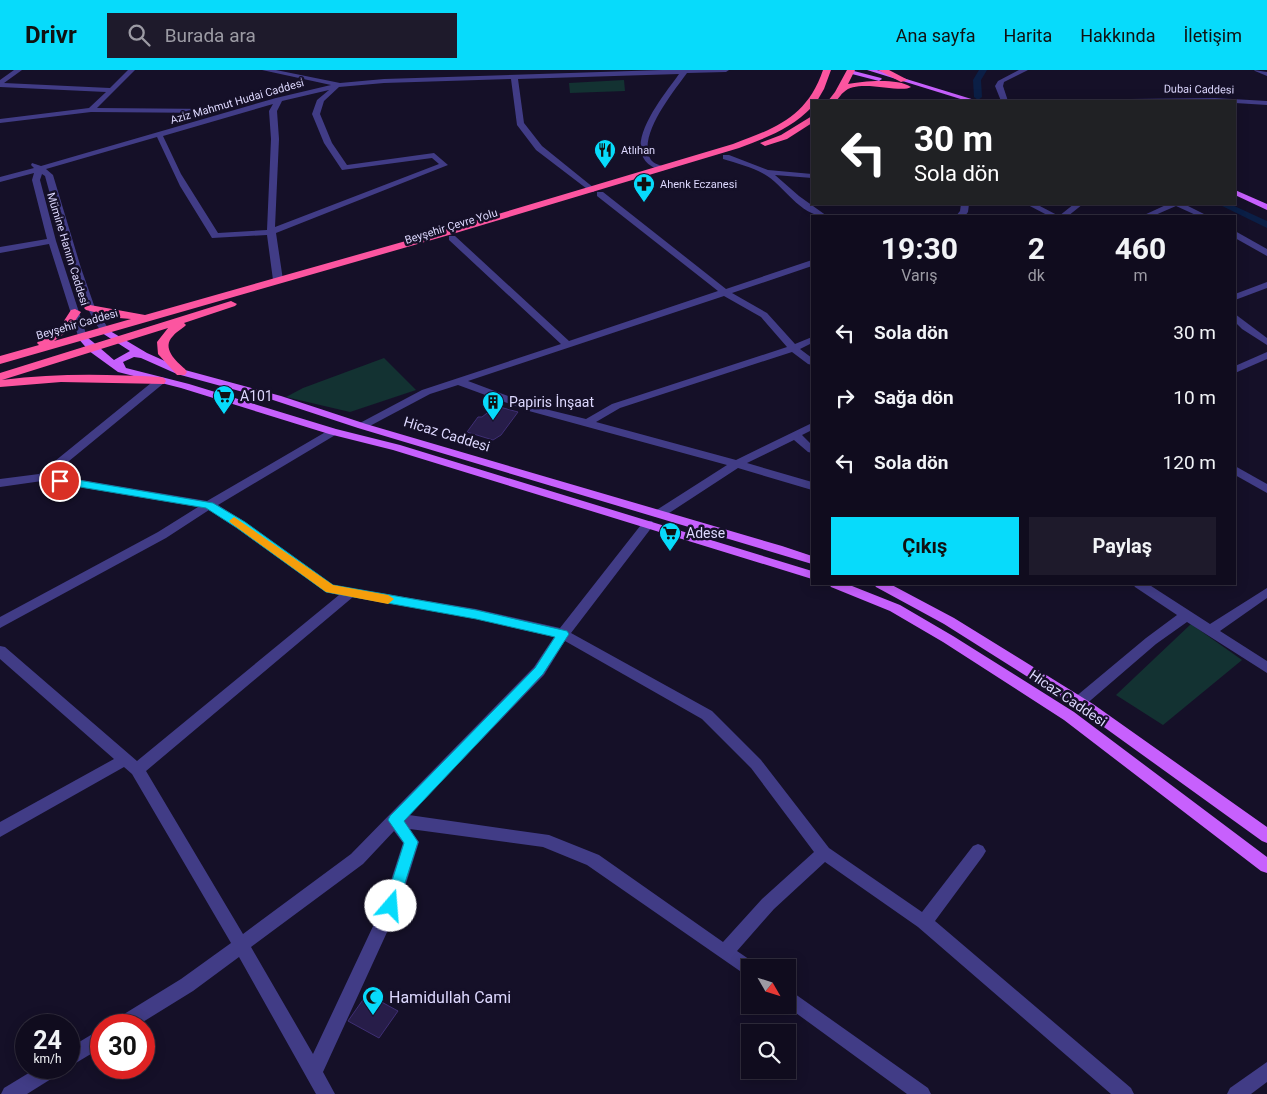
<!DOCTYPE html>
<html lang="tr">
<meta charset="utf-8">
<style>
:root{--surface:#100c1e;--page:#1e1a2b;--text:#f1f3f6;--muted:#9c9ba4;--line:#302c3c;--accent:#07dbfb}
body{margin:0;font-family:Roboto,sans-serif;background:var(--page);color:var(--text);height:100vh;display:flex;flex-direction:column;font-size:19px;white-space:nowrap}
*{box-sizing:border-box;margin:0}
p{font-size:16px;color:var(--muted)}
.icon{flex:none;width:28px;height:28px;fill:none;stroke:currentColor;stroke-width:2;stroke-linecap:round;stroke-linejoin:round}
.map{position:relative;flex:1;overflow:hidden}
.sheet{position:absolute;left:811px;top:145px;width:425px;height:370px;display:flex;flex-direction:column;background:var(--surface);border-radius:0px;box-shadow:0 2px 12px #0003,0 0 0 1px var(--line)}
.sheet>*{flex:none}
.banner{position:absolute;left:811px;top:30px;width:425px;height:105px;border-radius:0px;box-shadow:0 2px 12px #0003,0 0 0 1px var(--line);background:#202124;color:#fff;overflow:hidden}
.needle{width:32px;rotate:129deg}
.buttons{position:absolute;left:741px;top:889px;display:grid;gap:10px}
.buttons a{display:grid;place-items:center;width:55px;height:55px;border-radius:0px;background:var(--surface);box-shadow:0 2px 12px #0003,0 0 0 1px var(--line);font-size:25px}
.speed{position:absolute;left:15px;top:944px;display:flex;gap:10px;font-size:25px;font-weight:700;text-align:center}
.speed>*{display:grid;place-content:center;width:65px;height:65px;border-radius:50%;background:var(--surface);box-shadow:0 2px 12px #0003,0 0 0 1px var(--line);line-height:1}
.speed small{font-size:12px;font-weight:400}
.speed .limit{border:8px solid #d22;background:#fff;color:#111}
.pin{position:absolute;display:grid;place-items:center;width:42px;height:42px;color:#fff;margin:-21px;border:2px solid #fff;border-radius:50%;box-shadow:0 1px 5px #0007}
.me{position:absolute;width:55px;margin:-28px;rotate:18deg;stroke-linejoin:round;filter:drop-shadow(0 0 4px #0008)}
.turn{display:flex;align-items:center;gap:18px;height:105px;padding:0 20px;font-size:22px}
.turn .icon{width:65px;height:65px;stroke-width:2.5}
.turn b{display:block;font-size:35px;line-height:42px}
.eta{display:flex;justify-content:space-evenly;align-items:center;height:85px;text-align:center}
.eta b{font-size:30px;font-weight:700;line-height:35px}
.action{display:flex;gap:10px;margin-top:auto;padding:10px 20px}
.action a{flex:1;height:58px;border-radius:0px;background:var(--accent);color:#111;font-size:20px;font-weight:700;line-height:58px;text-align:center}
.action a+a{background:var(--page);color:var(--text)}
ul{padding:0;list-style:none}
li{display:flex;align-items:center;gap:15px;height:65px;padding:0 20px}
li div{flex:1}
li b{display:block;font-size:19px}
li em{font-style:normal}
header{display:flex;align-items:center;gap:30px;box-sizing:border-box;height:70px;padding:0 25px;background:var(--accent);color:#111}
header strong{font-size:24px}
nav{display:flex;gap:28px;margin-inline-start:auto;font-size:18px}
.search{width:350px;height:45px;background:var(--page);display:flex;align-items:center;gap:12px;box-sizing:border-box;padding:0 18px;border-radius:0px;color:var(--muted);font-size:19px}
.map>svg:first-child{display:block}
</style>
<header>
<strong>Drivr</strong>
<div class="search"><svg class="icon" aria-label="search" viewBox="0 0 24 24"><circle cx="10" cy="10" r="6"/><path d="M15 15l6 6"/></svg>Burada ara</div>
<nav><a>Ana sayfa</a><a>Harita</a><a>Hakkında</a><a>İletişim</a></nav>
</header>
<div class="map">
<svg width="1267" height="1024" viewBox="0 0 1267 1024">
<rect width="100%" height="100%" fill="#151028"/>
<g fill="#133232">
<polygon points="624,10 625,21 570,23 569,13"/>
<polygon points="384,288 416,320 350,342 286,327 303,318"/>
<polygon points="1191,554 1242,590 1163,655 1116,625"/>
</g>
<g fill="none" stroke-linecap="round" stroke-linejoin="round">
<g fill="#0b1f46" fill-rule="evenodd">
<polygon points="979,0 987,0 981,10 982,27 978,30 974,27 973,10"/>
<polygon points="1218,134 1230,134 1267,151 1267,158"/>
</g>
</g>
<g fill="#271d49" stroke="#3f2f74">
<polygon points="496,336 518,342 501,365 493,370 467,362 478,347 482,347"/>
<polygon points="367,924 398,941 379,968 348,951"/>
</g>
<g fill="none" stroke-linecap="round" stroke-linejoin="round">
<g fill="#413c86" fill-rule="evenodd">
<polygon points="14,0 22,0 4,13 110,18 128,0 135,0 97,38 215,39 219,41 215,43 91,42 0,53 0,49 89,38 106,22 0,17 0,10"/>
<path d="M262 0H276L340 13 384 9 662 0H729L726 2 687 3C674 21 636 67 651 90 654 94 660 95 665 97L666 99 662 101C612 86 663 27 679 4L518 9 524 53 542 76 594 118V122H591L536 80 517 55 511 9 384 13 339 17 324 31 320 44 332 73 347 95 434 83 448 95 276 163 283 210 278 213 273 210 267 165 212 168 180 116 157 67 46 99 53 105 81 198 95 238 110 261 105 264 102 263C71 217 60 159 45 106L42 104 40 110 56 171 87 267 82 270 79 269 49 174 0 183V177L47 169 32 110 34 103 0 112V107L34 98 31 95 32 93 41 96 276 28 331 15ZM329 20 317 30 312 44 324 73 342 100 432 88 439 94 275 157 279 69 277 41 282 31ZM273 34 269 41 271 69 267 160 218 163 181 104 163 66Z"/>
<polygon points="1019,0 1028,0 1004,12 1003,16 1008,31 1001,31 995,16 998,11"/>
<polygon points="1254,0 1267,2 1267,6 1255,1"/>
<polygon points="1215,28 1267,31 1267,35 1235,33 1235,31 1126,31 1130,29"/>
<path d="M723 85H729L768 100 812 104V108L775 105 799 126 827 146C801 148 784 115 764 104 752 97 736 93 723 89Z"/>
<path d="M597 122H603L726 219 812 190V196L732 223 767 243 795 274 812 267V273L800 279 812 288V295L808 294 792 282 620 338 596 352 736 390 812 353V360L802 365 812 375V383L808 382 794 370 747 393 812 412V420L738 398 663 447H655L653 444 655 441 727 395 529 341 458 315 430 324 366 358H358L357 356 358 354 422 320 561 274 449 170V166H455L569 271 718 221 597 126ZM724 226 761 247 787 277 612 334 586 349 537 337 468 311Z"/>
<polygon points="961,134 969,134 968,142 965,146 956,146 960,141"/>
<polygon points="1026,134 1036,134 1059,146 1074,134 1083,134 1068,146 1049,146"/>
<polygon points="1168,134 1184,134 1208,146 1198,146 1176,136 1153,146 1142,146"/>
<polygon points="1235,161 1267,179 1267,186 1235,168"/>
<polygon points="1267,212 1267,218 1235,230 1235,224"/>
<polygon points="1235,244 1267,268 1267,275 1242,259 1235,252"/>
<polygon points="1267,282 1267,289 1235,303 1235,296"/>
<path d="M160 308 165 311 164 313 52 405 207 431 329 360H337L338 362 337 364 218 435 245 452 333 515 476 539 560 558 644 451H652L654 454 652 457 571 563 712 641 761 690 829 778 922 842 973 776 978 774 983 776 986 781 983 786 935 851 1131 1018 1134 1024H1111L918 857 825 792 774 839 737 881 756 894 757 898H750V908L587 795 543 777 410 759 419 772 399 836 323 1002 335 1024H316L239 887 193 921 138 955H113L116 949 181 909 231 873 132 704 124 697 0 767V752L114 689 0 589V576L5 577 137 691 339 525 326 522 237 458 209 440 166 468 0 558V547L158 462 198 437 42 411 0 417V409L39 404 156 309ZM353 527 476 549 554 567 534 597 351 784 243 864 146 701ZM565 571 702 649 751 698 814 782 762 829 723 872 599 785 549 765 409 745 544 605ZM394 761 403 773 383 835 313 984 251 877 363 794Z"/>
<polygon points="1235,396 1267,414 1267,423 1235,405"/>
<polygon points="1133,514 1148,514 1210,554 1267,518 1267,528 1220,561 1267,591 1267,603 1187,552 1156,574 1084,636 1079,637 1074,636 1072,632 1074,628 1146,568 1177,545 1135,517"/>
<polygon points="788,919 928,1018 931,1024 907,1024 785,935 788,935"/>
<polygon points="101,959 101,978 69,997 69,978"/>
<polygon points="1267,992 1267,1012 1251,1024 1227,1024 1230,1018"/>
<polygon points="37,998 62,998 59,1004 27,1024 1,1024 4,1018"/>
</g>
<g fill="#c760fd" fill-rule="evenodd">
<polygon points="850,0 881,8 882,9 879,11 848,3 847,2"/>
<polygon points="867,0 877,0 978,31 967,31"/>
<polygon points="1235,120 1267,134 1267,140 1235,125"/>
<path d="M105 258 147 283 185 300 281 326 366 354 782 476 812 486V494L358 358 273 330 177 304 141 288 134 287 123 292 126 298 189 314 336 359 400 375 812 501V509L393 380 329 364 181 318 118 302 89 281 77 267 82 264C87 266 107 284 114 290L130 281 102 263 100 261Z"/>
<polygon points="829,514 847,514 900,535 953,566 1074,642 1267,787 1267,803 1261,801 1064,650 943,572 890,541 831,517"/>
<polygon points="874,514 890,514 954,548 1093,634 1267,757 1267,773 1262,771 1083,642 944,554 876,517"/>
</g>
<g fill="#fc55a0" fill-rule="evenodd">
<path d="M823 0H831L824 19 817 31H812V37C792 58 766 68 739 78L449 165 0 294V286L39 275 37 273 39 270 60 257 71 240 75 239 81 242 68 261 54 271 131 249 119 248 86 240 84 238 86 236 90 235 145 245 441 161 733 74C776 58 807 47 823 0Z"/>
<path d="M847 0H855L848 14C863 11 898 8 911 17 901 24 858 8 844 22 841 24 839 28 836 31H828L835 22Z"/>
<polygon points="878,0 889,0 908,10 901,12"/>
<polygon points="812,46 812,53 787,69 765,76 760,73 781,65"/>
<path d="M231 231 237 234 235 236 184 253 186 255C182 259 177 261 173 266 161 278 176 291 185 299L187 302 185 305H177L158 284 157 272 168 258 2 310C55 303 107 304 160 307L164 308 166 311 164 314 61 312 0 317V303Z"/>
</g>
</g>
<polygon fill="#07dbfb" stroke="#058ea3" points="60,407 213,433 245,452 333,515 476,540 567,561 569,564 543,604 404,751 418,772 396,841 391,843 386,841 384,836 404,773 388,750 390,746 535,598 555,567 476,549 326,522 237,458 206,438 56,413 55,411"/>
<polygon fill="#f59e0b" points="234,447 333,515 388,525 394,529 388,534 326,522 231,453 229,451"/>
<defs>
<g id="restaurant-pin" transform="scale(1.125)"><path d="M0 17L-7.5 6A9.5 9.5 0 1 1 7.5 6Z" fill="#07dbfb" stroke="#151028"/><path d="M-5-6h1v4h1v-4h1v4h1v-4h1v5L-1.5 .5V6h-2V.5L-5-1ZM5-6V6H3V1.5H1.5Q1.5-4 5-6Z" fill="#111"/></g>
<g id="pharmacy-pin" transform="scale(1.125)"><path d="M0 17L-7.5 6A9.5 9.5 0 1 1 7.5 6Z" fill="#07dbfb" stroke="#151028"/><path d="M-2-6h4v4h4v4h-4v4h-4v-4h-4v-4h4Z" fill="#111"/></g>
<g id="supermarket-pin" transform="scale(1.125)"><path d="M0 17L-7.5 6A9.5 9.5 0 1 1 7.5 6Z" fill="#07dbfb" stroke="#151028"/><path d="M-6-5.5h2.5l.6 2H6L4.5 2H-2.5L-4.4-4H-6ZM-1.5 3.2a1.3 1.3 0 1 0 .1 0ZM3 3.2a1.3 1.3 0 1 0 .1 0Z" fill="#111"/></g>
<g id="building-pin" transform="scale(1.125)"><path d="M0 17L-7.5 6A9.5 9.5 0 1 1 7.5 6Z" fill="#07dbfb" stroke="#151028"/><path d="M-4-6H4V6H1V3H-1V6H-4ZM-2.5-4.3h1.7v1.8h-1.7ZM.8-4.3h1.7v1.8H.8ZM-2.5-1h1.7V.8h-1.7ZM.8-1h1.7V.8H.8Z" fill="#111"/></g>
<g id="mosque-pin" transform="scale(1.125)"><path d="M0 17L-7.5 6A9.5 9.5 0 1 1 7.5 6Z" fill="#07dbfb" stroke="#151028"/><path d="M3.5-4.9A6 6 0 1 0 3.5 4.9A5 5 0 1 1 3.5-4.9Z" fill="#111"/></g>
</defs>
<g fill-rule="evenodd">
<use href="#restaurant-pin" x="605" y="80"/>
<use href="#pharmacy-pin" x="644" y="114"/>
<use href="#supermarket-pin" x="224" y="326"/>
<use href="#building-pin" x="493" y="332"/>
<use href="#supermarket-pin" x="670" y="463"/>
<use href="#mosque-pin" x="373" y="927"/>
</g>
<g text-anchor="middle" stroke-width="5" stroke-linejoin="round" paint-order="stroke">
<g font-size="11" fill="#ddd8fe" stroke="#151028">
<text transform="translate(1199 19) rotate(1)" y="4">Dubai Caddesi</text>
<text transform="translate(237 31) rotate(-16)" y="4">Aziz Mahmut Hudai Caddesi</text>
<text transform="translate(451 156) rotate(-17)" y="4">Beyşehir Çevre Yolu</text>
<text transform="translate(68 179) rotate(73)" y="4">Mümine Hanım Caddesi</text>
<text transform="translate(77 254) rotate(-16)" y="4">Beyşehir Caddesi</text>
</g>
<g font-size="11" fill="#ddd8fe" stroke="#151028" text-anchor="start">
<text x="621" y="84">Atlıhan</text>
<text x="660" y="118">Ahenk Eczanesi</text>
</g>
<g font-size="14" fill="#ddd8fe" stroke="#151028" text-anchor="start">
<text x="240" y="331">A101</text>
<text x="509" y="337">Papiris İnşaat</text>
<text x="686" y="468">Adese</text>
</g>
<g font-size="14" fill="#ddd8fe" stroke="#151028">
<text transform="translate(447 364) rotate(17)" y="5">Hicaz Caddesi</text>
<text transform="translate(1068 628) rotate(34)" y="5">Hicaz Caddesi</text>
</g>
<g font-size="16" fill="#ddd8fe" stroke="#151028" text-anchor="start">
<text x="389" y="933">Hamidullah Cami</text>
</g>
</g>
</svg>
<div class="buttons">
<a><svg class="needle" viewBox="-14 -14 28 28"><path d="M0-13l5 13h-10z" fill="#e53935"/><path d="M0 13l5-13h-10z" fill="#9c9ba4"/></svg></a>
<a><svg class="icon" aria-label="search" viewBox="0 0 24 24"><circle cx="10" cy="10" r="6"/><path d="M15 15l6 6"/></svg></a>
</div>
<div class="speed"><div>24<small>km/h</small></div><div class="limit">30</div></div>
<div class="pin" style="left:60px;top:411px;background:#d93025"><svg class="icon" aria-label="arrive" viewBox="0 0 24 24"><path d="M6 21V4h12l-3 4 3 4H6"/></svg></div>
<svg class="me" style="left:391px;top:836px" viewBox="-20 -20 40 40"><circle r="19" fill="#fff"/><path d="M0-13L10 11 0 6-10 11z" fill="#07dbfb"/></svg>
<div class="banner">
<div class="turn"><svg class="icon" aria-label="left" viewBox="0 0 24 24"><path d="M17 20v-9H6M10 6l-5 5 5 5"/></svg><div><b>30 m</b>Sola dön</div></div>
</div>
<section class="sheet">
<div class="eta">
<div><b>19:30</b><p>Varış</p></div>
<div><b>2</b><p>dk</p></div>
<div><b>460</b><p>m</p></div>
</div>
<ul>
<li><svg class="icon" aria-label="left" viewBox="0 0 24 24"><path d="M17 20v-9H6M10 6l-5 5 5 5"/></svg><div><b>Sola dön</b></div><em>30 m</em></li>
<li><svg class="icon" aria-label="right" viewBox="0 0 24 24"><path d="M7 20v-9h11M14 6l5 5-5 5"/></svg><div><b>Sağa dön</b></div><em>10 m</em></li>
<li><svg class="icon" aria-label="left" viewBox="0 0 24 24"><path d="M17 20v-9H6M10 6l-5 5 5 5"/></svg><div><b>Sola dön</b></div><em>120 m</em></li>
</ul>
<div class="action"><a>Çıkış</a><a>Paylaş</a></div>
</section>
</div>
